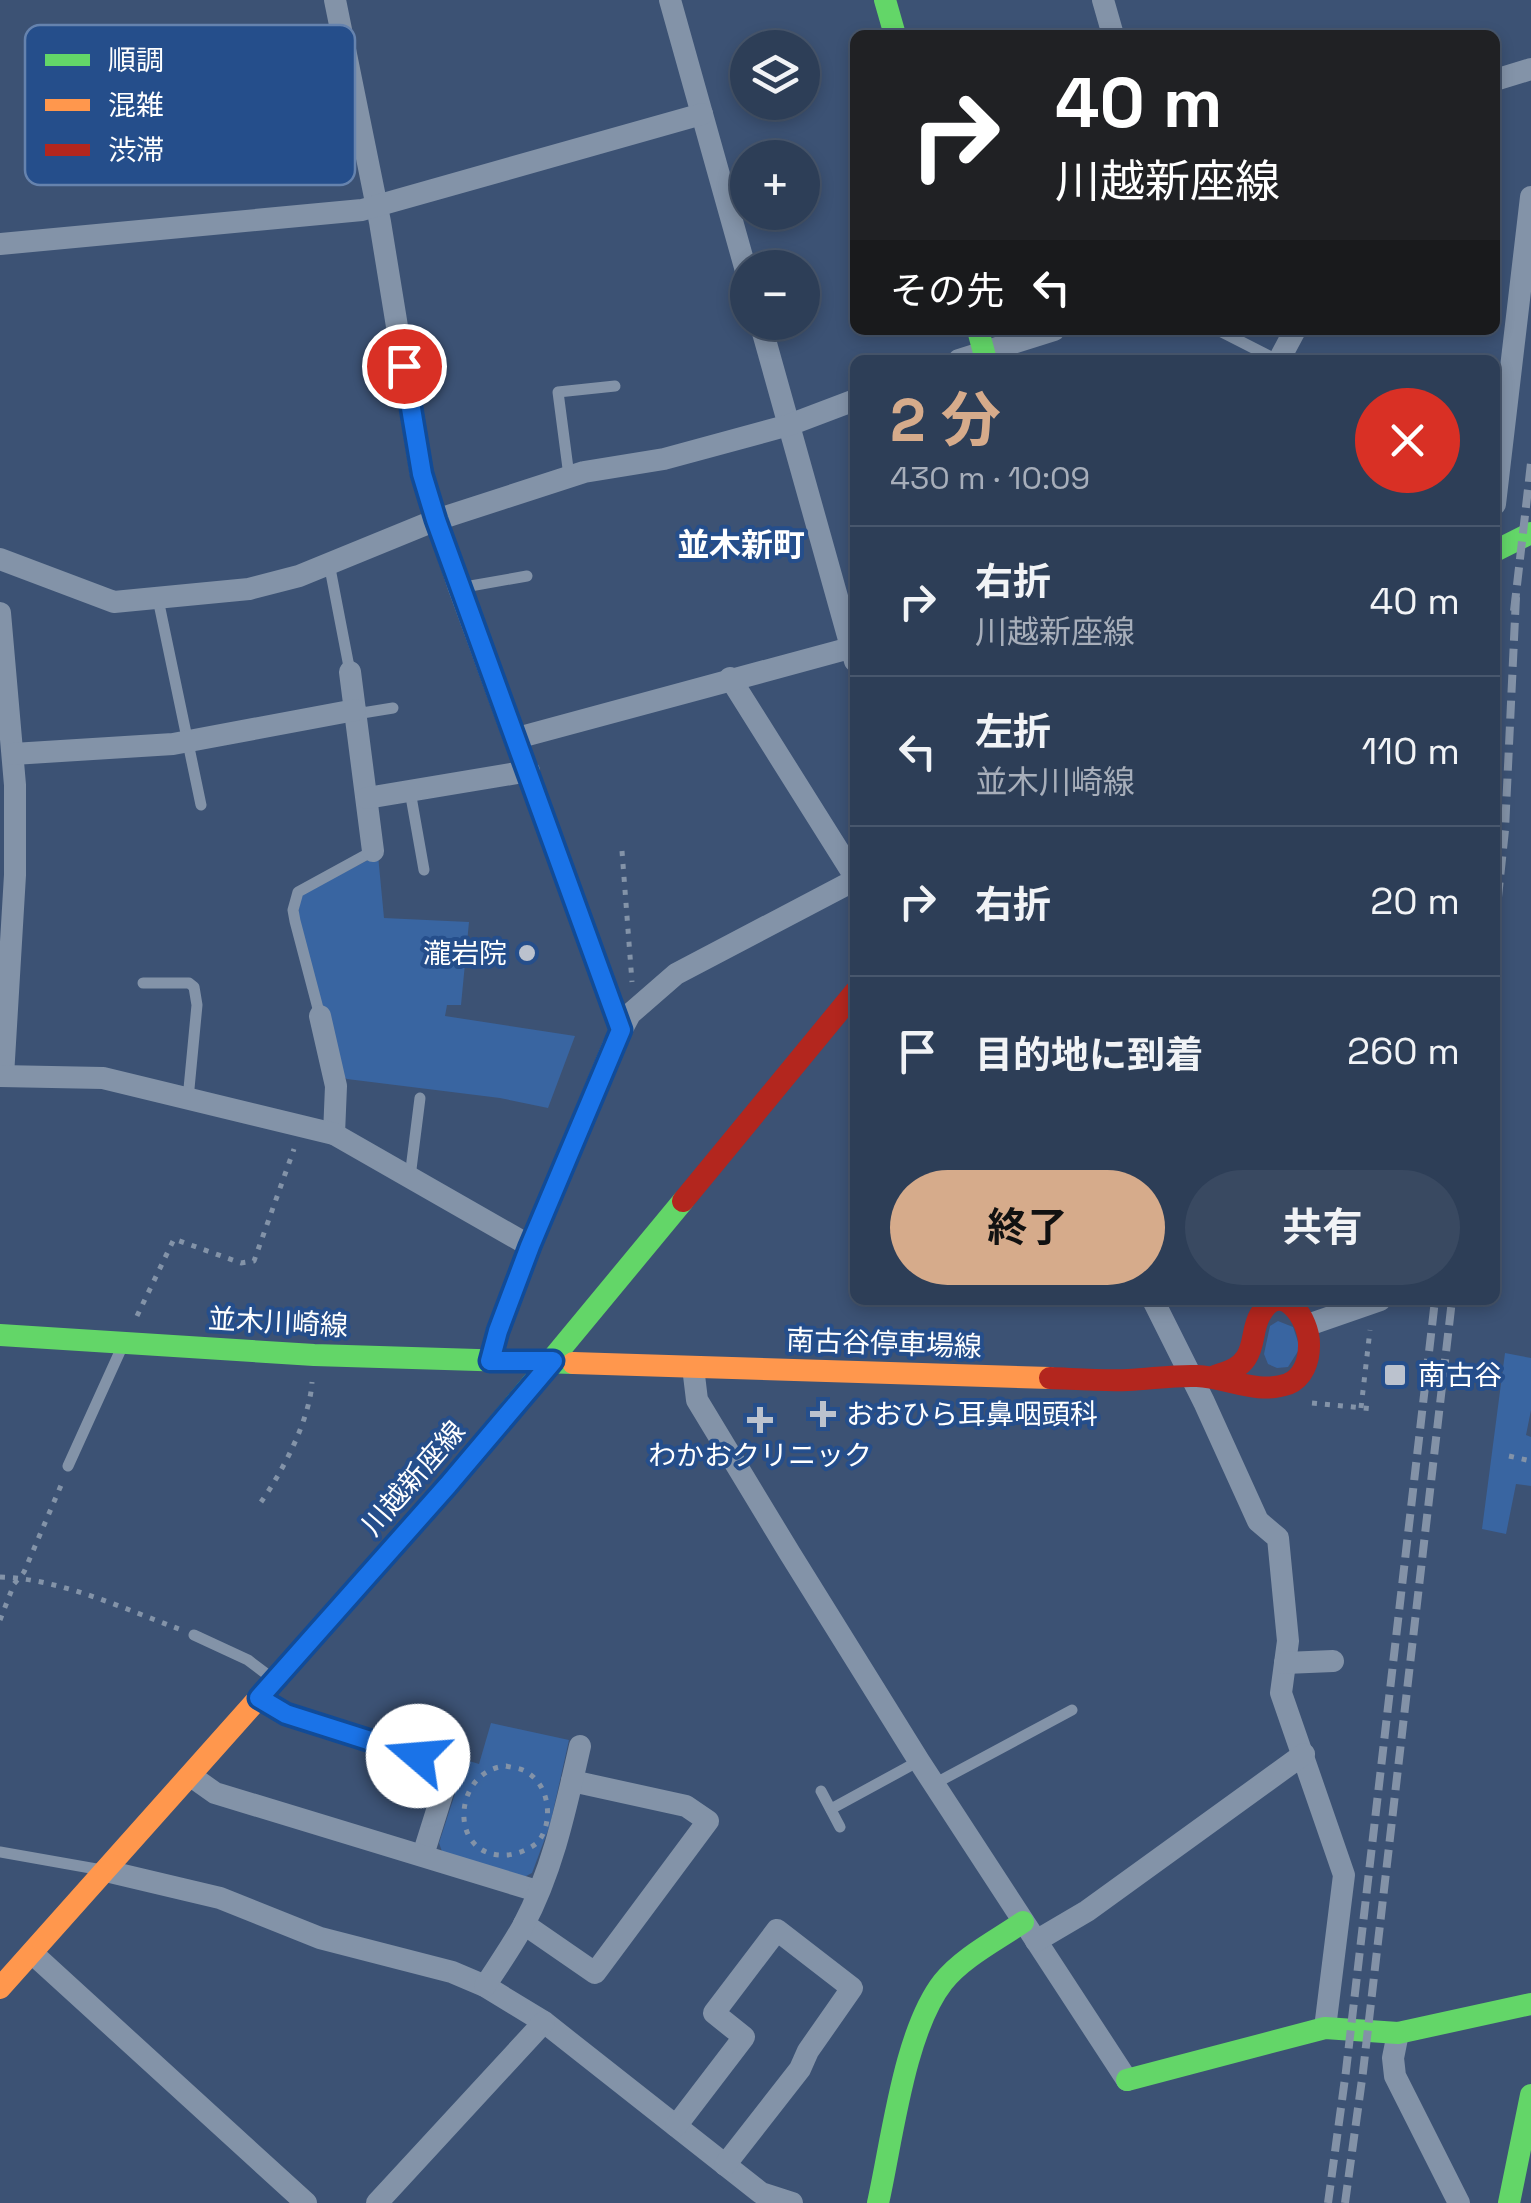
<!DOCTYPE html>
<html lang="ja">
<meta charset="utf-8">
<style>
:root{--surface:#2d3e57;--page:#394961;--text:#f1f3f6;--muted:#a7aeba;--line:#48576d;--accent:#d6ab8b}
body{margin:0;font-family:"Space Grotesk","Noto Sans JP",sans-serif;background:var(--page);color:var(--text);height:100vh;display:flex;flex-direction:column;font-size:38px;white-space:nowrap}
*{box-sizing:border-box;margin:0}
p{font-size:32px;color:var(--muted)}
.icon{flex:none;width:55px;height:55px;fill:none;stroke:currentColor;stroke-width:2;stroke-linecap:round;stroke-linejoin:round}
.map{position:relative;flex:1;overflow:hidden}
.panel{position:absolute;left:850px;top:355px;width:650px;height:950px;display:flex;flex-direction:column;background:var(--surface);border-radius:15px;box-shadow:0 5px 15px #0003,0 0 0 2px var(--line)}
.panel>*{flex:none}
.guide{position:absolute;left:850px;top:30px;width:650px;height:305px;border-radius:15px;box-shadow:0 5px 15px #0003,0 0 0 2px var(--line);background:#202124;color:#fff;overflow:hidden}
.tools{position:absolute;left:730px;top:30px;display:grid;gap:20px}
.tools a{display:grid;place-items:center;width:90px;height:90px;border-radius:50%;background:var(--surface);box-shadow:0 5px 15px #0003,0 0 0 2px var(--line);font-size:50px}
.pin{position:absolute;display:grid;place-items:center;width:85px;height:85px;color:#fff;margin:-42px;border:5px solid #fff;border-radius:50%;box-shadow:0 2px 10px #0007}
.me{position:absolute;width:110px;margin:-55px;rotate:288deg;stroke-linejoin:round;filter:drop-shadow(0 0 8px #0008)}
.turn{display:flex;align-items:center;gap:35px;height:210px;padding:0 40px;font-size:45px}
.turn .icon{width:130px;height:130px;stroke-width:2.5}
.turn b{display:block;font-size:70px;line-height:85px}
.then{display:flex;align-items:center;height:95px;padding:0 40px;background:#0003;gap:20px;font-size:38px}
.round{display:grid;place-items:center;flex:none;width:105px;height:105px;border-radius:52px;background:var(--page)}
.headline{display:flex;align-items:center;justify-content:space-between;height:170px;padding:0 40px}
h1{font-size:60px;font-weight:700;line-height:75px;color:var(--accent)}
.action{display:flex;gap:20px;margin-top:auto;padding:20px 40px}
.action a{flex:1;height:115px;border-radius:60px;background:var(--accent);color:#111;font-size:40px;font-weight:700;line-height:115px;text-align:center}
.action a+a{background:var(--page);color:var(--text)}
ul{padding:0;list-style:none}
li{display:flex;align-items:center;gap:30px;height:150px;padding:0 40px;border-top:2px solid var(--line)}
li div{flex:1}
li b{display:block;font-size:38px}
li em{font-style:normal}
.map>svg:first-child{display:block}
</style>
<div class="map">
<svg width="1531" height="2203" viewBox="0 0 1531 2203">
<rect width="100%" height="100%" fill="#3c5274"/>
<g fill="#3965a1">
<polygon points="378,855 384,918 469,922 461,1005 447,1005 445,1016 575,1036 548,1108 500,1098 347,1079 342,1076 297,918 302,894"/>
<polygon points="1278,1321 1293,1327 1300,1348 1288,1367 1277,1368 1268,1364 1264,1354 1270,1326"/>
<polygon points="1505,1353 1531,1358 1531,1410 1526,1435 1531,1437 1531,1486 1516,1484 1506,1534 1482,1529"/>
<polygon points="491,1723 569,1740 550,1825 532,1873 520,1879 444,1857 439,1843 466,1760 479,1764"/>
</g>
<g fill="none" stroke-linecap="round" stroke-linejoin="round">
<g stroke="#8393a8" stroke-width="5" stroke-dasharray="5 8" stroke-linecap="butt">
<polyline points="622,851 632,982"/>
<polyline points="137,1316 174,1239 241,1263 254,1261 294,1149"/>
<polyline points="1312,1403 1373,1409"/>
<polyline points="1361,1408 1370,1330"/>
<polyline points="1509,1456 1531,1461"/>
<path d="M261 1502C283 1471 310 1419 312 1382"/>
<path d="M0 1577C61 1579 122 1608 179 1629"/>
<polyline points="0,1620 14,1584 24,1572 62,1483"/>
<path d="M506 1766C513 1768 522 1768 528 1773 550 1786 554 1824 537 1843 530 1849 517 1854 508 1855 447 1860 452 1770 506 1766Z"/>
</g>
<g stroke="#8393a8" stroke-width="11">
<polyline points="1218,330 1277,360"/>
<polyline points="569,476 558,392 615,386"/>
<polyline points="329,563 350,672"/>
<polyline points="459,588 527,576"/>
<polyline points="158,599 201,805"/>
<polyline points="356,714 393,708"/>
<polyline points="410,791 424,870"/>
<polyline points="143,983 189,983 194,987 197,1005 188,1099"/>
<polyline points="320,1016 295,921 293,910 298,892 373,851"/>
<polyline points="410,1177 420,1098"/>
<polyline points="68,1466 122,1347"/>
<polyline points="194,1635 248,1660 273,1679"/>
<polyline points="934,1784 1072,1710"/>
<polyline points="821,1791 840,1827"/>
<polyline points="831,1809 919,1761"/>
<polyline points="0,1852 102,1870"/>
</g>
<g stroke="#8393a8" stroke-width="22">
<polyline points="335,0 380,222 421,474 459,588 621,1029"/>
<polyline points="670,0 748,278"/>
<polyline points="1103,0 1113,35"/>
<polyline points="1495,80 1531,69"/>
<polyline points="0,244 362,210 702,114"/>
<polyline points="760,322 855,661"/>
<polyline points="959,360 1054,330"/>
<polyline points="1279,360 1295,330"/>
<polyline points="1495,504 1531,197"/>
<polyline points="0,559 114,602 249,589 299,576 436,520 584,472 664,459 789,425 855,400"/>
<polyline points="0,613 15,785 15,875 3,1076"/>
<polyline points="350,672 373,851"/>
<polyline points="730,678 855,877"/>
<polyline points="517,738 850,648"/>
<polyline points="13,754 173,744 355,710"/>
<polyline points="367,798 529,771"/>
<polyline points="320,1016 336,1086 334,1134"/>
<polyline points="0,1076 103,1078 334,1134 530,1246"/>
<polyline points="1153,1300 1204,1402 1258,1521 1278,1538 1288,1641 1281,1693 1344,1875 1325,2028"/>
<polyline points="1308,1325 1380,1300"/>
<polyline points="491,1361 497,1331 530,1246 613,1046 630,1014 676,974 855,880"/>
<polyline points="693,1367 697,1400 789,1552 919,1761 1127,2080"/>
<polyline points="1285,1663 1333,1661"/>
<polyline points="259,1697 286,1714 451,1766 423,1855"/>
<polyline points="191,1776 215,1793 537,1891"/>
<polyline points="106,1871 220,1898 320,1938 452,1972 485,1986 544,2022 761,2193 792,2203"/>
<polyline points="524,1924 595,1973 708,1821 686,1806 572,1781"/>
<polyline points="1036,1941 1087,1911 1304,1754"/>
<polyline points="32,1953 306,2203"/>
<path d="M485 1986C498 1966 512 1946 523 1926 553 1870 566 1807 580 1746"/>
<polyline points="1398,2033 1393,2058 1395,2076 1459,2203"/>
<polyline points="676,2126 744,2037 714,2013 777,1930 852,1988 808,2051 800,2069 725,2165"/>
<polyline points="377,2203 544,2022"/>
</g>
<g stroke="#63d668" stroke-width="22">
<polyline points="885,0 895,35"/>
<polyline points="978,330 986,360"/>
<polyline points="1495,551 1531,533"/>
<polyline points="0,1335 314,1355 573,1363"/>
<polyline points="389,1552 448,1485 683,1201"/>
<polyline points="1127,2080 1325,2028 1398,2033 1531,2004"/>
<path d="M878 2203C892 2141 904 2032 943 1982 963 1957 997 1940 1023 1922"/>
<polyline points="1509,2203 1531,2095"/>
</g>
<g stroke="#ff974d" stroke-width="22">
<polyline points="573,1363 1050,1378"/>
<polyline points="0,1988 389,1552"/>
</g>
<g stroke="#b3261e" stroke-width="22">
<polyline points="683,1201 855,992"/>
<path d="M1050 1378C1076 1379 1102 1381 1128 1380 1151 1379 1174 1375 1197 1376 1227 1377 1257 1395 1288 1384 1303 1378 1309 1361 1309 1346 1310 1319 1281 1277 1260 1315 1252 1328 1255 1345 1246 1358 1238 1370 1225 1372 1213 1377"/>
</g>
<g stroke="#8392a7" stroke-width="8" stroke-dasharray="18 8" stroke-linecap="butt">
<polyline points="1514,611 1531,463"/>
<polyline points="1495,926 1505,830 1516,597"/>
<polyline points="1328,2203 1346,2071 1435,1300"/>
<polyline points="1345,2203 1363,2072 1452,1300"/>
</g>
</g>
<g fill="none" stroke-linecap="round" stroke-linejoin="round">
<g stroke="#114b97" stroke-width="25">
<polyline id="route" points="404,366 422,474 436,520 621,1030 530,1246 498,1331 490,1361 553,1361 448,1485 259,1698 286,1714 418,1756"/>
</g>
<use href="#route" stroke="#1a73e8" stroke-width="18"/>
</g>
<g fill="#bbc2ce" stroke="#254e8b" stroke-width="4">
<circle cx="527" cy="953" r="10"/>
<rect x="1383" y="1363" width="24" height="24" rx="5"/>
<path d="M818 1399h10v10h10v10h-10v10h-10v-10h-10v-10h10z"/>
<path d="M755 1405h10v10h10v10h-10v10h-10v-10h-10v-10h10z"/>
</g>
<g text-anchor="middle" stroke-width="8" stroke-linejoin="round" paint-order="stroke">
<g font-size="28" fill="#fff" stroke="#254e8b" text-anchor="start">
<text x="507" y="963" text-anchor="end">瀧岩院</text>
<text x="1418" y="1385">南古谷</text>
<text x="846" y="1424">おおひら耳鼻咽頭科</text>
<text x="760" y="1465" text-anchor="middle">わかおクリニック</text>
</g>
<g font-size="28" fill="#fff" stroke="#254e8b">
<text transform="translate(278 1322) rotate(3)" y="10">並木川崎線</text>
<text transform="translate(884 1343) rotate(2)" y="10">南古谷停車場線</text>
<text transform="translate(413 1478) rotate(-49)" y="10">川越新座線</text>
</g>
<g font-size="32" font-weight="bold" fill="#fff" stroke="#254e8b">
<text x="741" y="556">並木新町</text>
</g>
</g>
<rect x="25" y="25" width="330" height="160" rx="15" fill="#254e8b" stroke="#6683ae" stroke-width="2.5"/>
<rect x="45" y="54" width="45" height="12" fill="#63d668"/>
<rect x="45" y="99" width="45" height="12" fill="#ff974d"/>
<rect x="45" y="144" width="45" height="12" fill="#b3261e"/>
<g font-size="28" fill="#fff">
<text x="108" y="70">順調</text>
<text x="108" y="115">混雑</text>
<text x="108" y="160">渋滞</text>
</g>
</svg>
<div class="tools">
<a><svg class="icon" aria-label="layers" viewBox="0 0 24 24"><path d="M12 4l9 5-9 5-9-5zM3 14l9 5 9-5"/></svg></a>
<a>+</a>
<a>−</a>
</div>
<div class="pin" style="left:404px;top:366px;background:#d93025"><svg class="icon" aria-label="arrive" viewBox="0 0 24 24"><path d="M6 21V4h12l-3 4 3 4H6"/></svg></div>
<svg class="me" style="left:418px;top:1756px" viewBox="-20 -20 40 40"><circle r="19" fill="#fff"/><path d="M0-13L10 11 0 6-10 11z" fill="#1a73e8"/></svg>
<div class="guide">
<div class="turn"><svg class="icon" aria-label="right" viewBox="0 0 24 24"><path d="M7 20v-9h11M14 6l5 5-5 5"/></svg><div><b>40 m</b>川越新座線</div></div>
<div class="then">その先<svg class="icon" aria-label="left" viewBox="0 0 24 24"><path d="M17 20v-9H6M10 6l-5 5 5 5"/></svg></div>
</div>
<section class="panel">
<div class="headline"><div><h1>2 分</h1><p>430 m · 10:09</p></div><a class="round" style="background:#d93025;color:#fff"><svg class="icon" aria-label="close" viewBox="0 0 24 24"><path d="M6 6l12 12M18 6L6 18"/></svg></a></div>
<ul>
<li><svg class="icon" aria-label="right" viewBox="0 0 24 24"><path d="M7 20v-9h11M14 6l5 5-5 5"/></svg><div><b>右折</b><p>川越新座線</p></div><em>40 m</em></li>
<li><svg class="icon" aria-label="left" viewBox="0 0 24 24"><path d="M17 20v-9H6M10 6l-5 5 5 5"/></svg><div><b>左折</b><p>並木川崎線</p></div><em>110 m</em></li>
<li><svg class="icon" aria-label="right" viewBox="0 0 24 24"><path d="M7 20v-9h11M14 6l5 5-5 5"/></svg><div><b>右折</b></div><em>20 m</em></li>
<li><svg class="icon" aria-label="arrive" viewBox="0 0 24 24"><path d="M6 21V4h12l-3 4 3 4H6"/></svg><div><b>目的地に到着</b></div><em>260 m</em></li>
</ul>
<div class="action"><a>終了</a><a>共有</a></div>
</section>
</div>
